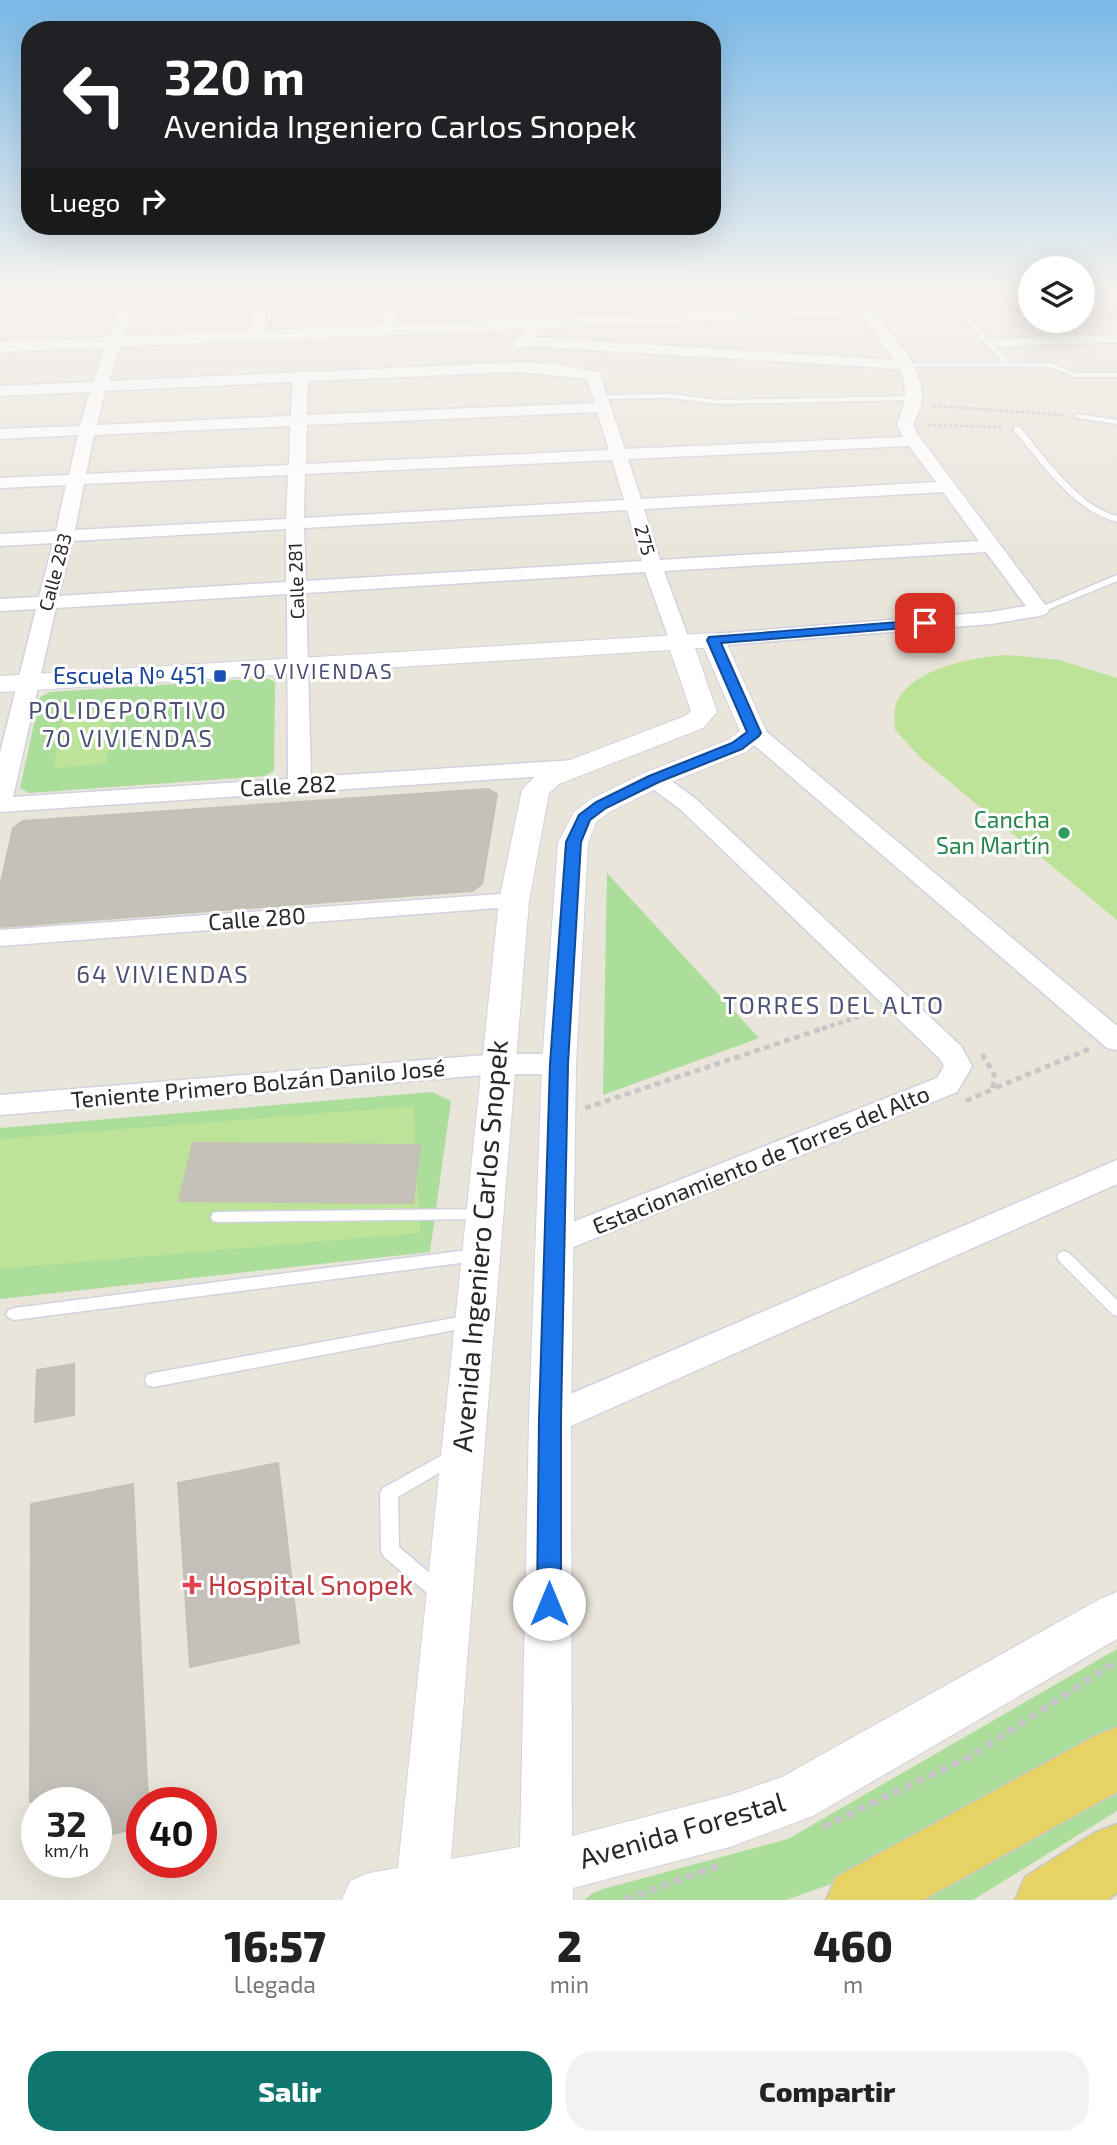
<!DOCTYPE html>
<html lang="es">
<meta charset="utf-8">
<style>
:root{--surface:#fff;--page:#f2f2f2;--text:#222;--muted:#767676;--accent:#0f766e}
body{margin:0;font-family:"Exo 2",sans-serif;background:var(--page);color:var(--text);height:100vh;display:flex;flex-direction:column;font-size:26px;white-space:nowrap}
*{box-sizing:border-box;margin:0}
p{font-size:23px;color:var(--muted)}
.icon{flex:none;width:38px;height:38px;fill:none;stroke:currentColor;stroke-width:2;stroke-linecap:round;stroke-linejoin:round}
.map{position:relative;height:1900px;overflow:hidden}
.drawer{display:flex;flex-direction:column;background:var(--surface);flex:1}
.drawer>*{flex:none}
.guide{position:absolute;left:21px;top:21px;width:700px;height:214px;border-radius:28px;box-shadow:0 7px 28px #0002;background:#202124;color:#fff;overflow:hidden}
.buttons{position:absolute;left:1018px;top:256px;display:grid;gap:14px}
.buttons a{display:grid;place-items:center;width:77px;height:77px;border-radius:50%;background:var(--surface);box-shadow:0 7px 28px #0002;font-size:35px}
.speed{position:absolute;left:21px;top:1787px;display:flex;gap:14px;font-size:35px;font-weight:700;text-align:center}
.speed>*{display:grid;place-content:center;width:91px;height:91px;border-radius:50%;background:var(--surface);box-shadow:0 7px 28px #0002;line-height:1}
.speed small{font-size:18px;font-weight:400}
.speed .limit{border:10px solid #d22;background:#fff;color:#111}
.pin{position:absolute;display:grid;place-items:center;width:60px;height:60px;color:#fff;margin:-30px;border-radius:14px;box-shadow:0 4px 10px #0006}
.me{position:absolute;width:77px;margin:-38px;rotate:0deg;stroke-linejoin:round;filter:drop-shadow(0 0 5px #0008)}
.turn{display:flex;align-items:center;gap:24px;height:147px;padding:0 28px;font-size:32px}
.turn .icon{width:91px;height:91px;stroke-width:2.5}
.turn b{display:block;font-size:49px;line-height:60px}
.then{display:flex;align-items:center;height:66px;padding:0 28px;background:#0003;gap:14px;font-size:26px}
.eta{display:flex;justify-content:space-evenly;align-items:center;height:119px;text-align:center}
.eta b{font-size:42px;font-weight:800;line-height:49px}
.action{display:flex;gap:14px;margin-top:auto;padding:14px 28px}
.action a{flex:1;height:80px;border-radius:28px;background:var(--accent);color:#fff;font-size:28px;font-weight:800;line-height:80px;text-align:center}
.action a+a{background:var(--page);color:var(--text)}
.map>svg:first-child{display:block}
</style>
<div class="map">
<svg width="1117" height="1900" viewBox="0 0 1117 1900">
<rect width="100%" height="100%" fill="#eae5db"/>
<g fill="#abdd9b">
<polygon points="266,678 275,682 274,771 265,776 29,793 20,788 40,697 50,692"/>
<polygon points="607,873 759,1038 603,1095"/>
<polygon points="432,1092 451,1101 430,1252 0,1299 0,1128"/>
<polygon points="1117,1649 1117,1729 854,1876 786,1900 585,1900 591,1894 603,1889 788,1839"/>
<polygon points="1117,1784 1117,1811 973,1900 908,1900"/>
</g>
<g fill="#bce397">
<path d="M1007 655 1059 660 1117 678V920L921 758 895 730C895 723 894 715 895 708 905 669 973 657 1007 655Z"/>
<polygon points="114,710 106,764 53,768 64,713"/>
<polygon points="413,1106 421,1233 0,1269 0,1139"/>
</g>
<g fill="#c5c1ba" stroke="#c5c0b5" stroke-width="2">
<polygon points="488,789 497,794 482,884 472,891 0,927 0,887 13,828 23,821"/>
<polygon points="193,1143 420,1145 413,1203 179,1201"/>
<polygon points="74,1364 74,1415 35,1422 37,1370"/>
<polygon points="278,1463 299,1643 190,1667 178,1483"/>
<polygon points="133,1484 148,1802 142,1802 142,1827 96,1838 96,1802 30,1802 31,1504"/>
</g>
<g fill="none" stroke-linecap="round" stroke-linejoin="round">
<g stroke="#d0d2e0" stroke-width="3">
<g id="service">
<polygon points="1083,300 1117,308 1117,312 1083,304"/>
<polygon points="951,304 955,304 1011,363 1052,363 1075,373 1117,373 1117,377 1074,377 1051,367 900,366 898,365 902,363 1003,363 951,306"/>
<polygon points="670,394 720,400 914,396 918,398 914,400 720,404 670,398 601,399 597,397 601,395"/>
<polygon points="1076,414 1117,420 1117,424 1079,418 1076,418"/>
<path d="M1014 427H1020C1044 456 1079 507 1117 516V522C1072 510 1043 464 1014 431Z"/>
<polygon points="1117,575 1117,581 1042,612 1036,612 1034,610"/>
<polygon points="483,1209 488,1210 490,1214 488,1218 483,1219 218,1222 213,1221 211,1217 213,1213 218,1212"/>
<polygon points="476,1249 481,1251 483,1255 481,1259 476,1261 14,1320 9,1318 6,1314 9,1310 14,1308"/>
<polygon points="1064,1251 1069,1253 1117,1300 1117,1316 1112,1314 1059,1261 1057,1257 1059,1253"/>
<polygon points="470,1315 475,1317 478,1321 475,1325 470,1327 153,1387 147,1385 145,1380 147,1375 153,1373"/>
<polygon points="455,1448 461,1450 463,1455 461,1460 398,1497 399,1547 445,1586 448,1592 445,1598 439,1600 433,1598 384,1557 381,1551 380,1493 383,1488"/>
</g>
</g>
<g stroke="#d0d2e0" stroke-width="3">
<g id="minor">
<polygon points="0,293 12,293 5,308 0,309"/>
<path d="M124 293H138L109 381 519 362 549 363 599 372 625 449 903 437 897 425C905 404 909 390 899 369L525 346 519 348 512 344 531 322 520 293H534L545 323 533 337 894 360 857 309 859 306H869C888 331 923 364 922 398 922 407 916 417 913 425L919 436 1049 610 1046 614 1039 616 991 624 713 646 706 644 703 640 706 636 713 634 991 612 1026 606 986 552 664 571 690 642 687 646H673L670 642 645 572 306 593 311 777 575 760 583 762 586 767 583 772 575 774 0 812V753L36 609 0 611V599L39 597 53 543 0 546V534L56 531 66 485 0 488V478L69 475 78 435 0 439V429L80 426 90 392 0 396V386L93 382ZM519 372 587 379 595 403 307 415 308 381ZM292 382 291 416 97 425 105 391ZM597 412 609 450 306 464 307 425ZM290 426 289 465 86 474 94 435ZM909 446 936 482 641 499 628 459ZM612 460 624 500 304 518 305 474ZM288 475 286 519 75 530 84 484ZM943 492 979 541 660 560 644 509ZM627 510 642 561 306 581 304 528ZM286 529V582L59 596 72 541ZM287 594 288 779 13 797 56 608Z"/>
<polygon points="253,293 267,293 265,336 258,340 251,336"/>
<polygon points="382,293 396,293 399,330 397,333 387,333 385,330"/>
<polygon points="921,293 935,293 947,306 940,310 935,309"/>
<polygon points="1117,334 1117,342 990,347 983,343 990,339"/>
<polygon points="754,726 762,728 1117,1026 1117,1050 1107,1048 746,738 743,733 746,728"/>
<polygon points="654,772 662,774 696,799 961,1046 972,1066 957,1092 556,1254 545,1251 540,1242 545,1233 937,1078 944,1066 940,1059 680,809 646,784 643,779 646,774"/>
<polygon points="514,893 523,896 527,901 523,906 0,946 0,930"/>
<polygon points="497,1054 559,1054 569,1057 573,1064 569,1071 559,1074 497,1074 0,1115 0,1095"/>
<polygon points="1117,1160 1117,1184 562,1430 550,1434 538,1430 532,1419 538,1408"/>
</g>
</g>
<g stroke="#d0d2e0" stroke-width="2">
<g id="tertiary">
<polygon points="1117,293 1117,303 1083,304 1083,294"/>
<polygon points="1031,297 1031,307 0,352 0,342"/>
<path d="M713 633 722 635 725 640 767 733 746 752 664 785 611 811 596 822 588 843 576 1064 571 1419 572 1836 730 1795 782 1777 1100 1599 1117 1592V1639L813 1816 730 1847 573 1888V1900H342L350 1881 369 1873 398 1868 499 901 522 790 539 772 685 716 691 711 670 650 0 692V676ZM695 648H704L740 731 728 740 644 773 591 799 574 812 558 843 542 1064 529 1419 520 1847 451 1859 529 901 549 793 559 784 703 728 717 712Z"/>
</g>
</g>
<g stroke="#c7c7c7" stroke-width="3">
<g id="primary">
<polygon points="1117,1727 1117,1792 923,1900 826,1900 836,1877 1095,1736"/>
<polygon points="1117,1824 1117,1893 1107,1900 1015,1900 1025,1877 1094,1833"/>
</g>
</g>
<g stroke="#c7c7c7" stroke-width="2.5" stroke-dasharray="3.5 2" stroke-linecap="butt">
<polyline points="933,406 1064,415"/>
<polyline points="927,425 1003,427"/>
</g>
<polyline stroke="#c7c7c7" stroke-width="4.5" stroke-dasharray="5 3.5" stroke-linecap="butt" points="822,1029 872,1012"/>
<g stroke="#c7c7c7" stroke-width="5" stroke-dasharray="6 4.5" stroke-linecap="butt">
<polyline points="982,1054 994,1074 993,1089 1089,1049"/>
<polyline points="966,1101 993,1089"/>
<polyline points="585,1108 827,1027"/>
</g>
<g stroke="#c7c7c7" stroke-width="7" stroke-dasharray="8 5" stroke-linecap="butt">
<polyline points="823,1827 971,1756 1117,1661"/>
<polyline points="625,1900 723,1864"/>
</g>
<use href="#service" fill="#fff" fill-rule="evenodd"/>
<use href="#minor" fill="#fff" fill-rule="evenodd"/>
<use href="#tertiary" fill="#fff" fill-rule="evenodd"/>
<use href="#primary" fill="#e6d364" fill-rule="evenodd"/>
</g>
<linearGradient id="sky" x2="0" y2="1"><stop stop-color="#79b8e7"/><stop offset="0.52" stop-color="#f6f3ef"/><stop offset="1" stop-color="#f6f3ef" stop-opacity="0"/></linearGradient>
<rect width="1117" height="559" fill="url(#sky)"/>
<polygon fill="#1a73e8" stroke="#114b97" stroke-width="2" points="925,620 931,623 929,626 721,643 761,733 759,736 742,749 659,782 606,808 590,820 581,842 568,1064 561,1419 561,1604 557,1611 549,1614 541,1611 537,1604 539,1419 550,1064 566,842 579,815 596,802 649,776 732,743 747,732 707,640 709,637"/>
<rect fill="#1a4fb4" stroke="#fff" stroke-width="2.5" x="213" y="669" width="14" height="14" rx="3.5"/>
<circle fill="#2e9e5b" stroke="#fff" stroke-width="2.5" cx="1064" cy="833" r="7"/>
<path fill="#e0444e" stroke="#fff" stroke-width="2.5" d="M188.5 1574.5h7v7h7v7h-7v7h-7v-7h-7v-7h7z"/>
<g text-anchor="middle" stroke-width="6" stroke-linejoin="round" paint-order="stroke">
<g font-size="19" fill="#282828" stroke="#fff">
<text transform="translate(645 540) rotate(74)" y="7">275</text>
<text transform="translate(55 572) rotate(-75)" y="7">Calle 283</text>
<text transform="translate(296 581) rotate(-92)" y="7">Calle 281</text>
</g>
<g font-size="21" letter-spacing="2" fill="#4c5075" stroke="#fff">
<text x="317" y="679">70 VIVIENDAS</text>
</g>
<g font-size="23" fill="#164399" stroke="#fff" text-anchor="end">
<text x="206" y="684">Escuela Nº 451</text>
</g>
<g font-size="23" fill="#282828" stroke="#fff">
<text transform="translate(288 786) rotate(-3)" y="8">Calle 282</text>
<text transform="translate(257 919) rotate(-4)" y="8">Calle 280</text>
<text transform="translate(258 1084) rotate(-5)" y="8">Teniente Primero Bolzán Danilo José</text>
<text transform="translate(761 1160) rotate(-22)" y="8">Estacionamiento de Torres del Alto</text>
</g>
<g font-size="23" fill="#27864d" stroke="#fff" text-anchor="end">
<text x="1050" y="828">Cancha<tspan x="1050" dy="26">San Martín</tspan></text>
</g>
<g font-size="24" letter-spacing="2" fill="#4c5075" stroke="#fff">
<text x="128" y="719">POLIDEPORTIVO<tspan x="128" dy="28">70 VIVIENDAS</tspan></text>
<text x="163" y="983">64 VIVIENDAS</text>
<text x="834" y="1014">TORRES DEL ALTO</text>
</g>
<g font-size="28" fill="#282828" stroke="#fff">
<text transform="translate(480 1246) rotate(-85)" y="10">Avenida Ingeniero Carlos Snopek</text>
<text transform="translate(682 1830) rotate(-16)" y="10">Avenida Forestal</text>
</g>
<g font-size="28" fill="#be3a42" stroke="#fff" text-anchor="start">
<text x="208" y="1595">Hospital Snopek</text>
</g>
</g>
</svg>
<div class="buttons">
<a><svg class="icon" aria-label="layers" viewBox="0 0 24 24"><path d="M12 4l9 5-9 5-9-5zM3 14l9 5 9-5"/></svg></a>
</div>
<div class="speed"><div>32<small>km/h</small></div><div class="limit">40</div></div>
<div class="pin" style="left:925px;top:623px;background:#d93025"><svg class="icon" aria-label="arrive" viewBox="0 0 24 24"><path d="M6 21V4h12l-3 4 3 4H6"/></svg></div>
<svg class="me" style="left:549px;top:1604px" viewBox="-20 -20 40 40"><circle r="19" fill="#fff"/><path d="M0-13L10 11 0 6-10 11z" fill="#1a73e8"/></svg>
<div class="guide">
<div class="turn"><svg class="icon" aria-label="left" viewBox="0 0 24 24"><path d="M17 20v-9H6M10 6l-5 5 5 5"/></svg><div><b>320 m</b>Avenida Ingeniero Carlos Snopek</div></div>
<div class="then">Luego<svg class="icon" aria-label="right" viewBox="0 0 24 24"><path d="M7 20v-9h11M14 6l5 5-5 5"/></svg></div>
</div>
</div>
<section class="drawer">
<div class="eta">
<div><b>16:57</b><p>Llegada</p></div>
<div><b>2</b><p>min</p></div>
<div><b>460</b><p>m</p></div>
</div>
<div class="action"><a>Salir</a><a>Compartir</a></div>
</section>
